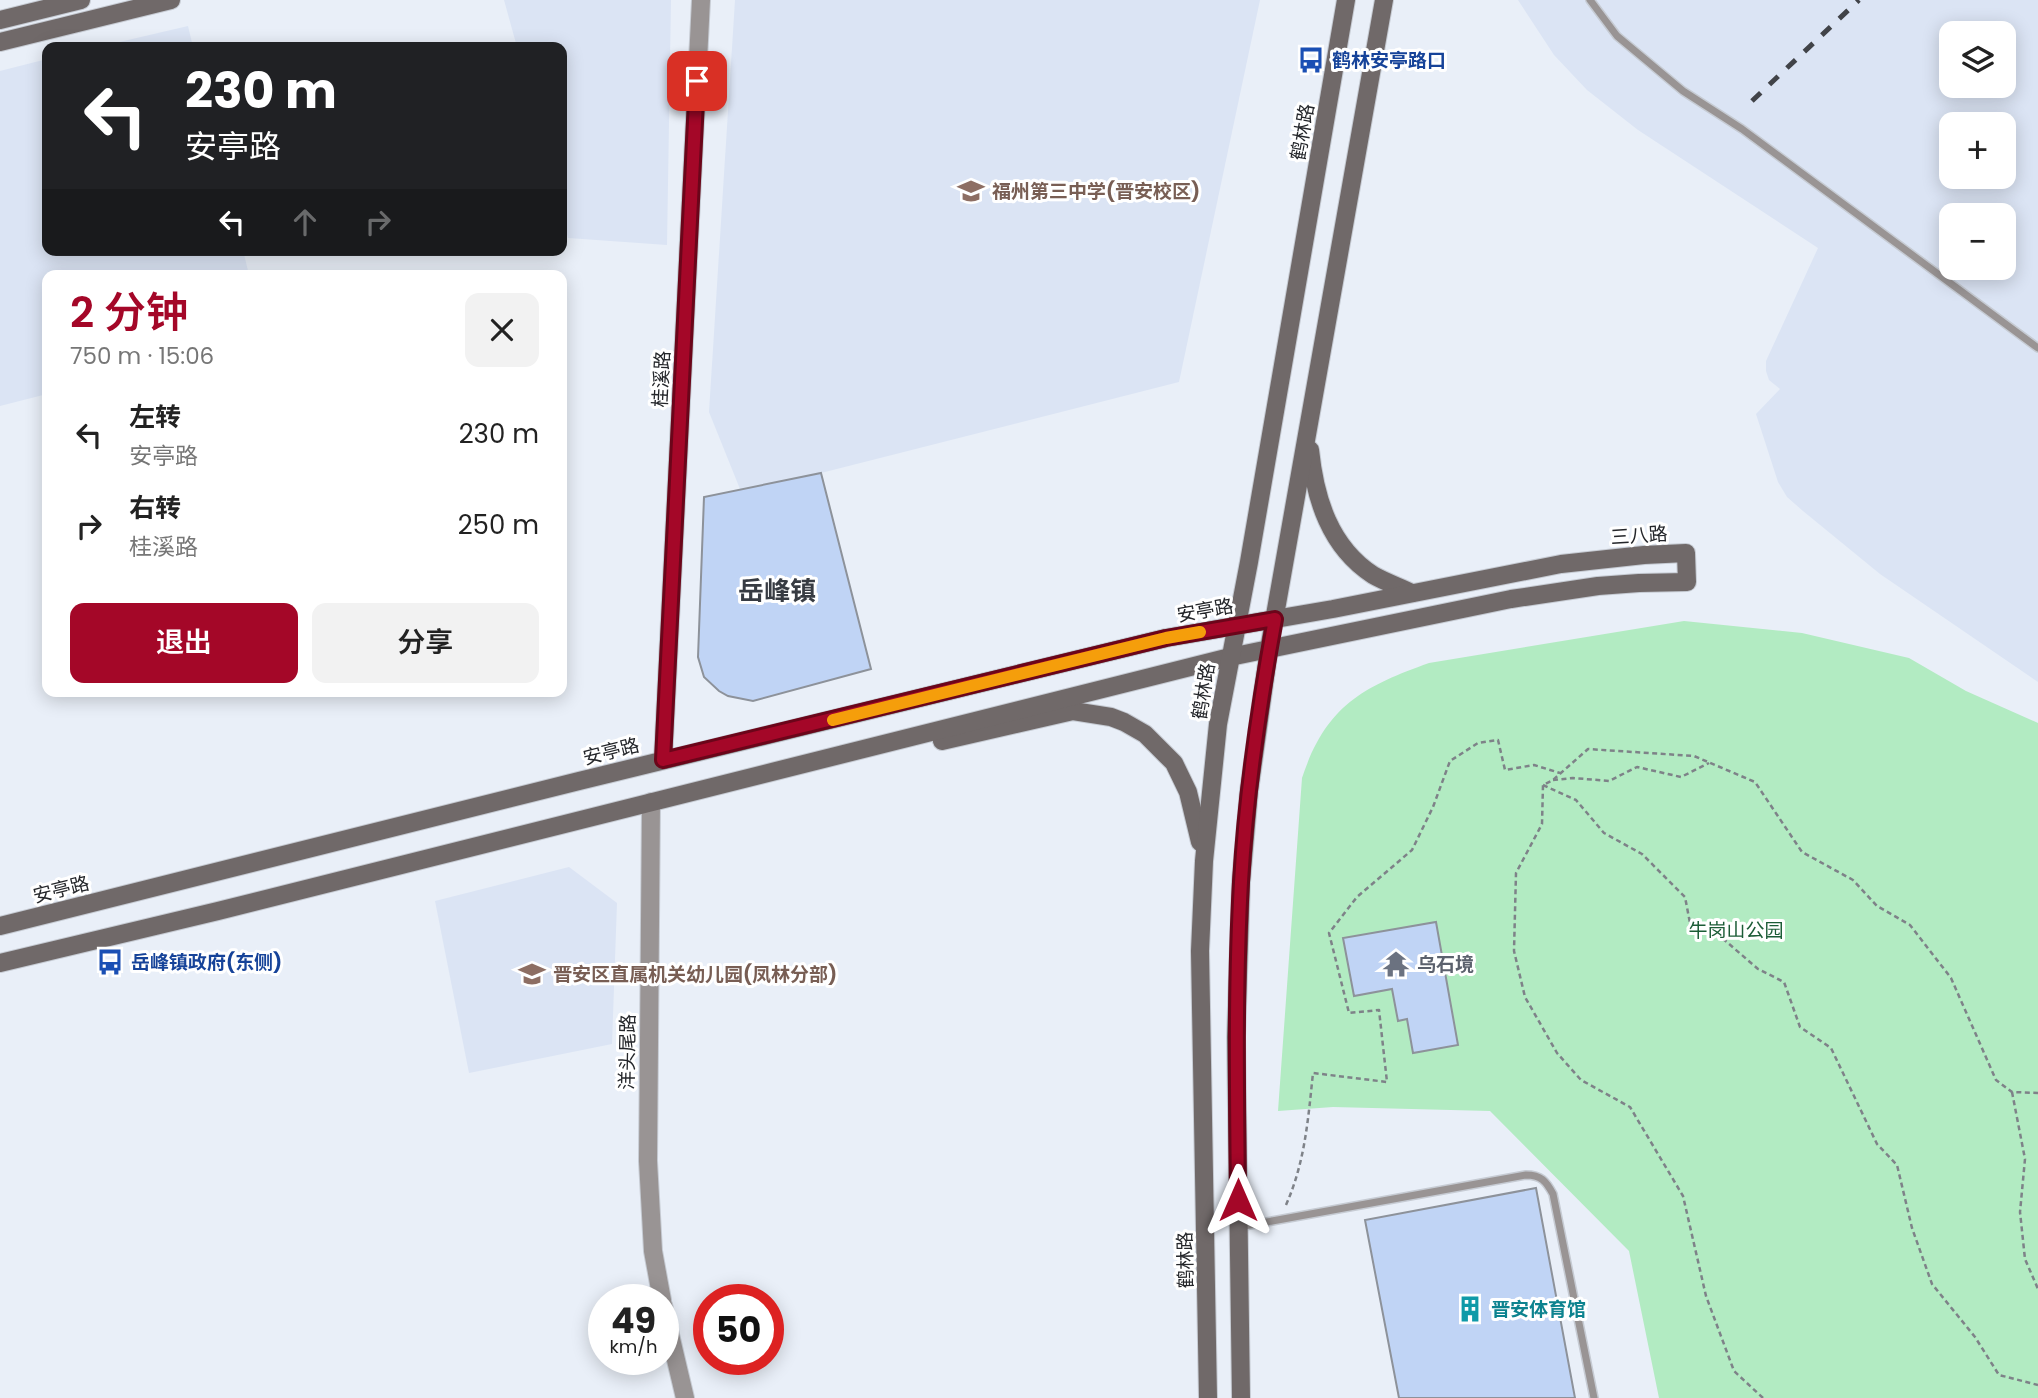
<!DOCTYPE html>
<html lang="zh">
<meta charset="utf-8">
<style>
:root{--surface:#fff;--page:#f2f2f2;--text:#222;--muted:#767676;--accent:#a40728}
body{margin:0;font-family:Poppins,"Noto Sans SC",sans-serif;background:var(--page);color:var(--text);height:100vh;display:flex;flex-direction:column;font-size:26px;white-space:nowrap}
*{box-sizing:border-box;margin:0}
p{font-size:23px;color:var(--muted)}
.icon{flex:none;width:38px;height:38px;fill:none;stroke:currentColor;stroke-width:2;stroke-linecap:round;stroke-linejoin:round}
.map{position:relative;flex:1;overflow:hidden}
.side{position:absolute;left:42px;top:270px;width:525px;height:427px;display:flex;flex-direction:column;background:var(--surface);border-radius:14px;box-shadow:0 4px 18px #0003}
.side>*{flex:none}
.hud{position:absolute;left:42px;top:42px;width:525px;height:214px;border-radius:14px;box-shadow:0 4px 18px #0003;background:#202124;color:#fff;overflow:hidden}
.buttons{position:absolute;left:1939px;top:21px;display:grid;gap:14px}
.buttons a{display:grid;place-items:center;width:77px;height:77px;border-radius:14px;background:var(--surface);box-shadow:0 4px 18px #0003;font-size:35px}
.speed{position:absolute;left:588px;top:1284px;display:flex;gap:14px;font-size:35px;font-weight:700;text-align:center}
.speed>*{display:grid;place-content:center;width:91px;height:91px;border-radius:50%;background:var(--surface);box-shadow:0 4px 18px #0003;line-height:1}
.speed small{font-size:18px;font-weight:400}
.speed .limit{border:10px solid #d22;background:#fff;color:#111}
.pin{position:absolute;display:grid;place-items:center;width:60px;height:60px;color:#fff;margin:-30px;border-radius:14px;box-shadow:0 4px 10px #0006}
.me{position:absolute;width:77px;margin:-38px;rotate:0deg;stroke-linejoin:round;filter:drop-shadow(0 0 5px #0008)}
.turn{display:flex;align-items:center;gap:24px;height:147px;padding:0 28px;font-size:32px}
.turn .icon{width:91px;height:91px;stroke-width:2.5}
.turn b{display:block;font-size:49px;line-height:60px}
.lanes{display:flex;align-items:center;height:66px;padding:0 28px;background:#0003;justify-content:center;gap:35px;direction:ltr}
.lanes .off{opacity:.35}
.round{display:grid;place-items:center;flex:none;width:74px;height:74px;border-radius:14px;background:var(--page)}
.headline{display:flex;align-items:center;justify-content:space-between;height:119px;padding:0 28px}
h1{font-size:42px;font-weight:600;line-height:52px;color:var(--accent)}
.cta{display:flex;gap:14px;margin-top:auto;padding:14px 28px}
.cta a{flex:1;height:80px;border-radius:14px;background:var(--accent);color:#fff;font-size:28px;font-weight:600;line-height:80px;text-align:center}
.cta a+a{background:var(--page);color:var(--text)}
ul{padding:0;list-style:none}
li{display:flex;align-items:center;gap:21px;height:91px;padding:0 28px}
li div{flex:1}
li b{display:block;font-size:26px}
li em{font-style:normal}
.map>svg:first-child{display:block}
</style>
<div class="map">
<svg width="2038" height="1398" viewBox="0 0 2038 1398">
<rect width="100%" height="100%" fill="#e9eff8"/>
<g fill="#dbe4f4" fill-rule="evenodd">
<polygon points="504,0 671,0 667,245 568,238 562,215 562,47 517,47"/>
<polygon points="735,0 1260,0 1179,382 821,473 740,489 709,412"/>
<path d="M1518 0H2038V682L1880 574 1803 511 1787 497 1778 482 1756 414 1780 389 1769 380 1766 371V361L1818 248 1638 130 1587 90 1554 55ZM1951 33H2004V86H1951ZM1951 124H2004V177H1951ZM1951 215H2004V268H1951Z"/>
<polygon points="188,26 193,47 98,47"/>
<polygon points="47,59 47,250 243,250 249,275 47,275 47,394 0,406 0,71"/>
<polygon points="569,867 617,903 612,1044 469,1073 435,901"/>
</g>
<path fill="#b2ebc2" d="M1684 621 1802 633 1909 658 1966 691 2038 723V1398H1659L1629 1251 1490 1111 1333 1107 1278 1111 1302 778C1326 706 1362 687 1429 663Z"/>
<g fill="#c0d4f5" stroke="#8d929a" stroke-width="2">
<polygon points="821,473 871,669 753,701 728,696 719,691 704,677 698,657 704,497"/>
<polygon points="1436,922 1458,1045 1413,1053 1407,1019 1398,1021 1392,989 1354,996 1343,938"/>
<polygon points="1536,1188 1575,1398 1399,1398 1365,1220"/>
</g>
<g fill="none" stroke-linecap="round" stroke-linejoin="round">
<g stroke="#c6cbd3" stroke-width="10">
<g id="service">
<polyline points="1590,0 1617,36 1683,91 1742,129 2038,348"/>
<path d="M1239 1227 1526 1175C1541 1175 1546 1181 1553 1194L1594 1398"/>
</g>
</g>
<g stroke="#c6cbd3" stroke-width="20">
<g id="tertiary">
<polyline points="663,760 701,0"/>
<polyline points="651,802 648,1161 653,1251 662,1300"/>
<polyline points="663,1305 685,1398"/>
</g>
</g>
<g stroke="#c6cbd3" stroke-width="20">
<g id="secondary">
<polyline points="0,20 81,0"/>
<polyline points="0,42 171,0"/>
<path d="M1310 450C1315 499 1330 547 1373 575 1385 582 1400 587 1412 593"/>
<polyline points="942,741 1073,711 1111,717 1124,722 1145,734 1174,763 1188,792 1200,842"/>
<polyline points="0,926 579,781 1166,638 1333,609 1561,564 1644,555 1686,553 1687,582 1639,583 1598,586 1511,599 1230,657 218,911 0,963"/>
<polyline points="1208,1398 1200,951 1204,861 1218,724 1249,562 1346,0"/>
<polyline points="1241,1398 1236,1037 1241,882 1249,791 1269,649 1384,0"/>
</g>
</g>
<g stroke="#7e8288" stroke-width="2.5" stroke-dasharray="5 3.5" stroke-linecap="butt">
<polyline points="1553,780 1573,778 1609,781 1637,767 1681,777 1709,763"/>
<polyline points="1543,785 1576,800 1604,833 1642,854 1685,897 1690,923 1721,937 1758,969 1784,982 1800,1027 1831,1048 1877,1144 1897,1165 1912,1228 1932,1284 1975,1337 1999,1375 2038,1385"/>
<polyline points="2012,1092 2025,1159 2020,1212 2025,1259 2038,1289"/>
<path d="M1286 1205C1305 1162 1308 1120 1313 1073L1387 1082 1379 1010 1349 1013 1329 933 1357 897 1412 850 1433 807 1450 761 1478 743 1498 740 1505 770 1534 765 1560 773"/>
<polyline points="1763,1398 1734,1371 1706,1296 1683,1196 1630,1107 1581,1080 1557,1053 1525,997 1514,951 1516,873 1542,824 1543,785 1553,780 1588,749 1694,756 1755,782 1802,852 1853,880 1877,906 1910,925 1951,978 1996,1080 2012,1092 2038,1093"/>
</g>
<use href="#service" stroke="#999494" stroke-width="7"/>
<use href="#tertiary" stroke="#999494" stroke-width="18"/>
<use href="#secondary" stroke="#706969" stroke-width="18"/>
<polyline stroke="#414348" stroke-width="5" stroke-dasharray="12 12" stroke-linecap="butt" points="1752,101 1859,0"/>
</g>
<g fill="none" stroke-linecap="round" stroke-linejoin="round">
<g stroke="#6b051a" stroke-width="18">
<path id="route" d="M697 81 663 760 1166 638 1275 619C1259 706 1246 794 1241 882 1235 988 1237 1094 1238 1200"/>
</g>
<use href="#route" stroke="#a40728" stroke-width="12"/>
<polyline stroke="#f59e0b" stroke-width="12" points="833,720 1166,638 1200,632"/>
</g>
<defs>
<g id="bus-bare" transform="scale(2.1)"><path d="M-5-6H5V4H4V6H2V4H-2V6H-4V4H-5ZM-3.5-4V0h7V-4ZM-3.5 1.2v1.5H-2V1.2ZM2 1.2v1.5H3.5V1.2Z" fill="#1a4fb4" stroke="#fff" stroke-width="2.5" paint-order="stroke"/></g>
<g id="school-bare" transform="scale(2.1)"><path d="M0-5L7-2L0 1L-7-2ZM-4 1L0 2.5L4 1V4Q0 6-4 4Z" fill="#8d6e63" stroke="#fff" stroke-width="2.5" paint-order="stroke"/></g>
<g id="temple-bare" transform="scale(2.1)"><path d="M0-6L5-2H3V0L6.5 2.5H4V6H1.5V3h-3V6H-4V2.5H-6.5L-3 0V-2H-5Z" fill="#6b7280" stroke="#fff" stroke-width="2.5" paint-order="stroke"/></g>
<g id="building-bare" transform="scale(2.1)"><path d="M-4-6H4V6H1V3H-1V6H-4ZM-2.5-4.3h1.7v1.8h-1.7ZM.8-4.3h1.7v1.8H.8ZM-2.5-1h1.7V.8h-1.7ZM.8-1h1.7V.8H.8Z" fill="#0f9aa8" stroke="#fff" stroke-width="2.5" paint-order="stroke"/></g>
</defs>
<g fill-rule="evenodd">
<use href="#bus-bare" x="1311" y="60"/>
<use href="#school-bare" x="971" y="191"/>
<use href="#bus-bare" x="110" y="962"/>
<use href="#temple-bare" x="1396" y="964"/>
<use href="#school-bare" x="532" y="974"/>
<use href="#building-bare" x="1470" y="1309"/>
</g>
<g text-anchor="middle" stroke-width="6" stroke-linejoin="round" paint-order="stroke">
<g font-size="19" font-weight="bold" fill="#164399" stroke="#fff" text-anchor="start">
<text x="1332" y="67">鹤林安亭路口</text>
<text x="131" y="969">岳峰镇政府(东侧)</text>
</g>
<g font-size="19" fill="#24262a" stroke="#fff">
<text transform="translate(1302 132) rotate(-80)" y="7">鹤林路</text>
<text transform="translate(661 379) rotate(-87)" y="7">桂溪路</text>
<text transform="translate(1639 535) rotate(-4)" y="7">三八路</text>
<text transform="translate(1205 610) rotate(-10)" y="7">安亭路</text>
<text transform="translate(1203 691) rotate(-81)" y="7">鹤林路</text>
<text transform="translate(611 751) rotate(-14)" y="7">安亭路</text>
<text transform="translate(61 889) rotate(-14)" y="7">安亭路</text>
<text transform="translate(627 1052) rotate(-89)" y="7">洋头尾路</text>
<text transform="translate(1185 1260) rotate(-91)" y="7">鹤林路</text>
</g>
<g font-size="19" font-weight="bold" fill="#785e54" stroke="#fff" text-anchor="start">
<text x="992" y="198">福州第三中学(晋安校区)</text>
<text x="553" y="981">晋安区直属机关幼儿园(凤林分部)</text>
</g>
<g font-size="19" fill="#1b5c36" stroke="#fff">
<text x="1736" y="937">牛岗山公园</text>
</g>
<g font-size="19" font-weight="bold" fill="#5b616d" stroke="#fff" text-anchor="start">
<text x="1417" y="971">乌石境</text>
</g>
<g font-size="19" font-weight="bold" fill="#0d838f" stroke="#fff" text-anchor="start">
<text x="1491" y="1316">晋安体育馆</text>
</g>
<g font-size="26" font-weight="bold" fill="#373b42" stroke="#fff">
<text x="777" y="600">岳峰镇</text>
</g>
</g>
</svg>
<div class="buttons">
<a><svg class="icon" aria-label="layers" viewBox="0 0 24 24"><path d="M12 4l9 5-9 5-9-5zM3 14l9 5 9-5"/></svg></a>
<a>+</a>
<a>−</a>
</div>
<div class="speed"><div>49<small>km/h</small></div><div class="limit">50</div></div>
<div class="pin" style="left:697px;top:81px;background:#d93025"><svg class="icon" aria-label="arrive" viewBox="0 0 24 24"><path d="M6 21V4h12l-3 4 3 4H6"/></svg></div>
<svg class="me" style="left:1238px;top:1200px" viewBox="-20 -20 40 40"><path d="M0-17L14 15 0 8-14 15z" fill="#a40728" stroke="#fff" stroke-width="4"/></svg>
<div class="hud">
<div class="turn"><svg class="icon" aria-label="left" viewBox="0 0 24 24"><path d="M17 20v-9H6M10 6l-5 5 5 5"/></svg><div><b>230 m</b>安亭路</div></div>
<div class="lanes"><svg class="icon" aria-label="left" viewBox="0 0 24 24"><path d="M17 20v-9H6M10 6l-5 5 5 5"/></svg><svg class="icon off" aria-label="ahead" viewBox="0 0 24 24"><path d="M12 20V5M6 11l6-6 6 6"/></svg><svg class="icon off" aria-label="right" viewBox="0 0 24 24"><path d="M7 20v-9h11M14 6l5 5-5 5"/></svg></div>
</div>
<section class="side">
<div class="headline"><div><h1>2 分钟</h1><p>750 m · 15:06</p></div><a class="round"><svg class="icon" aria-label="close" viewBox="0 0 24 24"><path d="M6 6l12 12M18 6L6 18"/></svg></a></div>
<ul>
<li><svg class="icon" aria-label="left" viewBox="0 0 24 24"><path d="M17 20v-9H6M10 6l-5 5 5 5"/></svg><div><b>左转</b><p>安亭路</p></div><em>230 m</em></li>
<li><svg class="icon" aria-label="right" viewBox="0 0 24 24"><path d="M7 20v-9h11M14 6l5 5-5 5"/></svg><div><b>右转</b><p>桂溪路</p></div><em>250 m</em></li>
</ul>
<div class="cta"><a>退出</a><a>分享</a></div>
</section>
</div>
